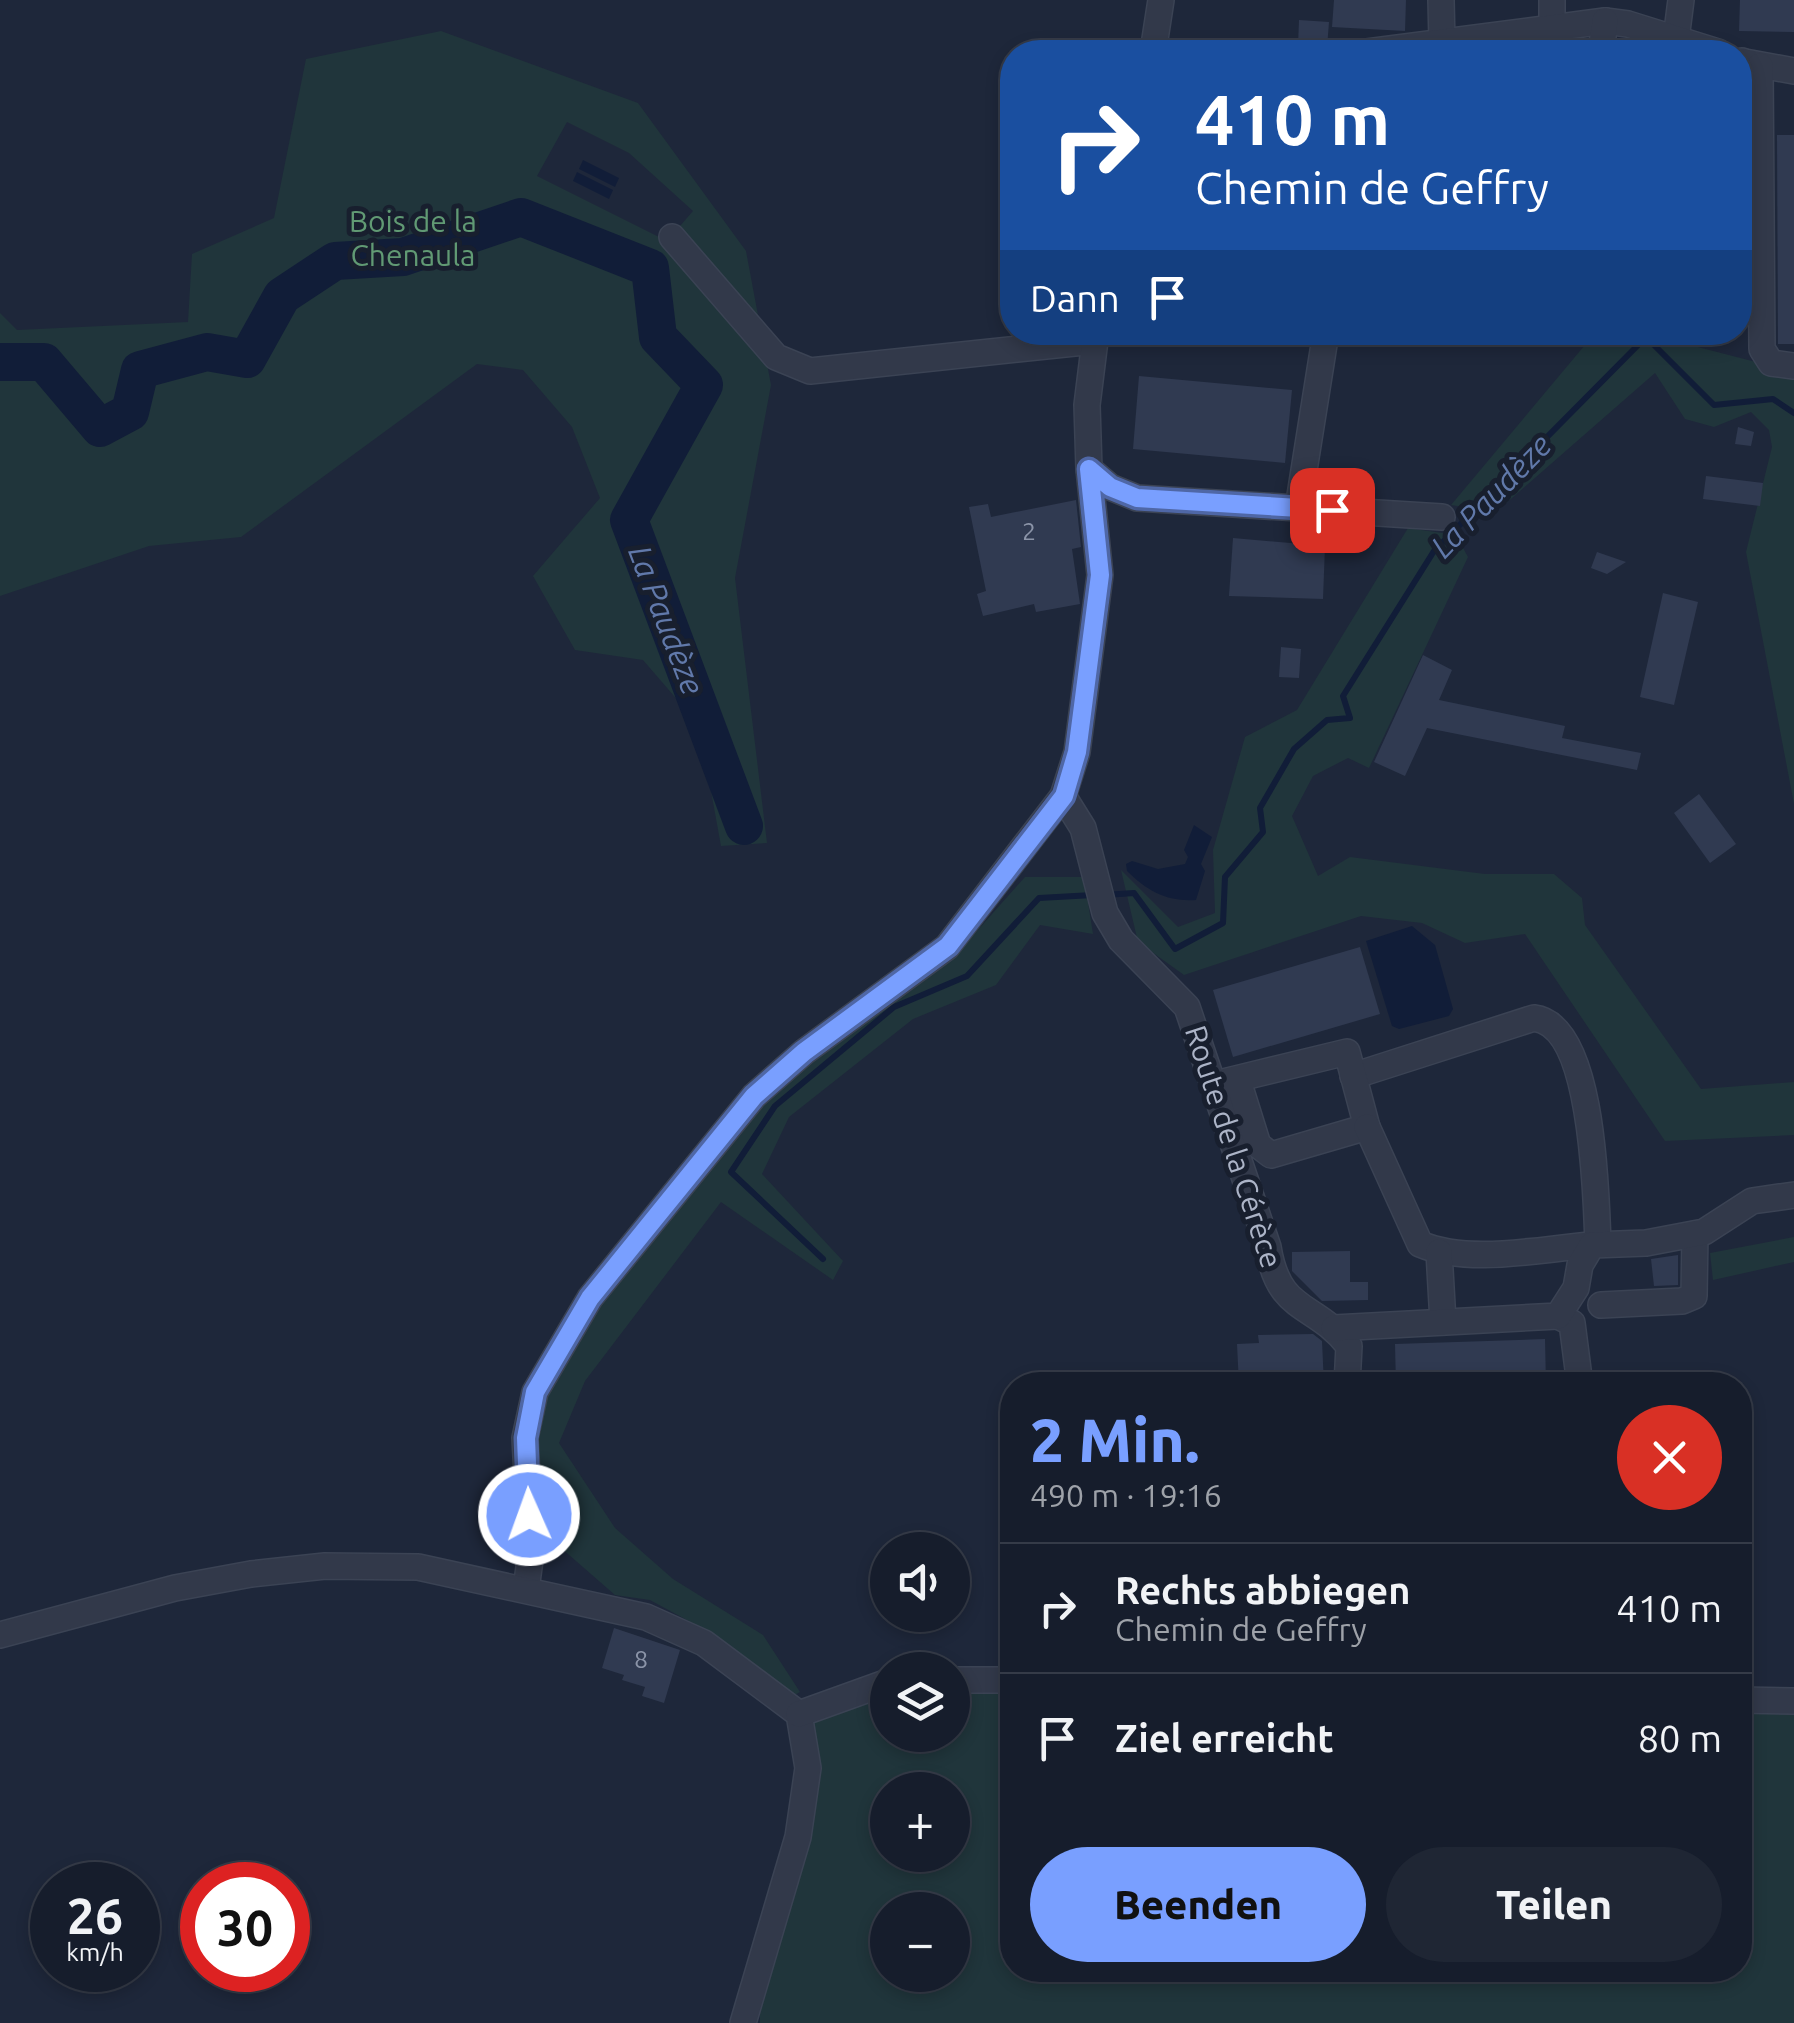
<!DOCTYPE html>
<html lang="de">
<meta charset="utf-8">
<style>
:root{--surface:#161d2c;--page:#1f2634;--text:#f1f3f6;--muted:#9ea2a9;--line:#353b48;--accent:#799fff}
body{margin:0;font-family:Ubuntu,sans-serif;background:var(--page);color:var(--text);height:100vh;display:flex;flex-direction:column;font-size:38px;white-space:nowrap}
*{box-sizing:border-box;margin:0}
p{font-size:32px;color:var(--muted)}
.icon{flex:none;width:55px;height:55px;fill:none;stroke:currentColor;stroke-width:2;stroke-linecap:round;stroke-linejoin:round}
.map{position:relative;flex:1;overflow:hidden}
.drawer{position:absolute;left:1000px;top:1372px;width:752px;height:610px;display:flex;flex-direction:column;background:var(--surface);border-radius:40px;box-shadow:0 5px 15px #0003,0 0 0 2px var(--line)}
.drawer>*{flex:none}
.hud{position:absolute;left:1000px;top:40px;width:752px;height:305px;border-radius:40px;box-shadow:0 5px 15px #0003,0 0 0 2px var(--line);background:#1a4fa0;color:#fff;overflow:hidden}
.fabs{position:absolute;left:870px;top:1532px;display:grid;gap:20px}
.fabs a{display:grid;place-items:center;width:100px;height:100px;border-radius:50%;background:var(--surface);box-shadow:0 5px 15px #0003,0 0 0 2px var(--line);font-size:50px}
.speed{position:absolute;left:30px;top:1862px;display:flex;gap:20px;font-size:50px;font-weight:700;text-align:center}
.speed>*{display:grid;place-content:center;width:130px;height:130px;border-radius:50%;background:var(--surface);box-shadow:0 5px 15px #0003,0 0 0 2px var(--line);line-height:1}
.speed small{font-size:25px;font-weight:400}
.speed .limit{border:15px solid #d22;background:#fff;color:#111}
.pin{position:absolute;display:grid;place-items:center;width:85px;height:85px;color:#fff;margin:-42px;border-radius:20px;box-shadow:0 5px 15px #0006}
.me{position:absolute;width:110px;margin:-55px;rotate:358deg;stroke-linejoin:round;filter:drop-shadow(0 0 8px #0008)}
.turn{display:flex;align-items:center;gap:35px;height:210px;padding:0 30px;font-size:45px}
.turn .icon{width:130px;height:130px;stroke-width:2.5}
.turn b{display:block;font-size:70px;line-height:85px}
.then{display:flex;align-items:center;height:95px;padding:0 30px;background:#0003;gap:20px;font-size:38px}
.round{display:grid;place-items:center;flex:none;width:105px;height:105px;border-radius:52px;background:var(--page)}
.summary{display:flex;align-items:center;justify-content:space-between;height:170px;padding:0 30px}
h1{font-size:60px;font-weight:800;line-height:75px;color:var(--accent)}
.cta{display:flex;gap:20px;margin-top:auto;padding:20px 30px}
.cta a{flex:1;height:115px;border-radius:60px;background:var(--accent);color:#111;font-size:40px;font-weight:800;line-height:115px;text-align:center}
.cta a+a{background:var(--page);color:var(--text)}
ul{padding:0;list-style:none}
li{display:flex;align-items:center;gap:30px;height:130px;padding:0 30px;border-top:2px solid var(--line)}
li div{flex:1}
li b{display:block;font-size:38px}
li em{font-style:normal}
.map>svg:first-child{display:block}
</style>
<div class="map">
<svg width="1794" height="2023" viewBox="0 0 1794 2023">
<rect width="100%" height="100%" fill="#1e273a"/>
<g fill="#20353b" fill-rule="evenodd">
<path d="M441 31 638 103 746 251 771 385 735 578 767 843 721 846 699 725 643 660 575 650 533 576 600 498 572 427 523 370 477 364 241 537 149 546 0 596V313L17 330 188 322 192 254 274 218 306 59ZM567 122 629 153 693 211 667 241 537 176Z"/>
<polygon points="1595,333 1669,333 1694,346 1787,370 1794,377 1794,804 1746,552 1772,447 1769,430 1751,412 1714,427 1685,419 1655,373 1496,512 1451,505"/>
<polygon points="1408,528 1456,535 1468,557 1369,768 1348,758 1313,776 1292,816 1318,876 1350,857 1485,874 1554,874 1582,898 1585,925 1701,1089 1794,1082 1794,1135 1665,1141 1525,934 1465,943 1422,923 1361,916 1184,975 1138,942 1121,870 1178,927 1215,913 1213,850 1245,737 1297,710"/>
<polygon points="1025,877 1084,877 1093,934 1040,925 996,985 913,1019 789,1117 762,1174 843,1261 833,1280 721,1202 585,1381 559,1443 615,1528 673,1579 763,1635 800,1692 789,1698 709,1632 650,1600 615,1595 537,1527 534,1442 541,1399 596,1308 760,1105 807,1065 952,959"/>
<polygon points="1794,1237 1794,1262 1713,1280 1710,1253"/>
<path d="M887 1691 888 1735H952L953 1691H1012V1970H1740V1708L1794 1710V2023H760V1998L811 1719ZM888 1790H952V1855H888ZM888 1910H952V1975H888Z"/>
</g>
<g fill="#111d38">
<polygon points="583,160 619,178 615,187 579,169"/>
<polygon points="577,172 613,190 609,199 573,181"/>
<path d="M1194 825 1212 837 1201 864 1205 871 1196 900C1167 902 1147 891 1127 871L1126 864 1132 861 1158 869 1185 864 1188 857 1184 850Z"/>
<polygon points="1412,926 1435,945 1453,1009 1449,1016 1399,1029 1392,1026 1366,941"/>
</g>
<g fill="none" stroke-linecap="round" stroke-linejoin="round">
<g stroke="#111d38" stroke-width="6">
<polyline points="1105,895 1134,893 1175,949 1223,923 1225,877 1263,832 1260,808 1294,749 1327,720 1350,718 1343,696 1434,551 1646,337 1714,405 1773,399 1794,413"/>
<polyline points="823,1259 731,1172 775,1106 894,1007 967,976 1039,898 1093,895"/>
</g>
<polyline stroke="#111d38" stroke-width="38" points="0,362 44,362 100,428 130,412 140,370 207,352 247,359 282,296 335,261 403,257 521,217 650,268 658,337 704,385 629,520 744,826"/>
</g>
<g fill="#303a51">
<polygon points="1334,0 1406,0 1405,31 1332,27"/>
<polygon points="1740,0 1794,0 1794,32 1739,31"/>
<polygon points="1299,20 1329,22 1327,48 1298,46"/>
<polygon points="1777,135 1794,135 1794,344 1778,344"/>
<polygon points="1139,376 1292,390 1285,463 1133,449"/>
<polygon points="1738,427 1754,432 1751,446 1735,444"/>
<polygon points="1706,476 1763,483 1760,506 1703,499"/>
<polygon points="1076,500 1081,547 1072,549 1080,604 1036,612 1034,604 983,616 977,594 986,591 969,507 988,504 991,517"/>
<polygon points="1233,538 1325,546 1323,599 1229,596"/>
<polygon points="1597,552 1626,562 1607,574 1591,568"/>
<polygon points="1663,593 1698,602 1674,705 1640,697"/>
<polygon points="1281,647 1301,649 1299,678 1279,677"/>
<polygon points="1423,655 1452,670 1439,700 1565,726 1562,738 1641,753 1637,770 1427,728 1405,776 1374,762"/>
<polygon points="1699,794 1736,844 1710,863 1674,813"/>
<polygon points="1360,947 1380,1014 1233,1057 1213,990"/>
<polygon points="1350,1251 1350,1282 1368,1282 1368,1300 1322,1301 1292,1271 1292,1252"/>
<polygon points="1678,1255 1678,1285 1654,1286 1651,1259"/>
<polygon points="1313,1334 1322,1341 1324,1385 1239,1385 1237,1344 1259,1343 1258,1335"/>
<polygon points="1545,1339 1546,1385 1396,1385 1395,1344"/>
<polygon points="614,1628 680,1650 664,1703 642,1696 645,1687 622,1680 624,1675 602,1668"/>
</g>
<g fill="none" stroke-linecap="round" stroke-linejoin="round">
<g stroke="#3b4354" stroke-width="28">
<g id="minor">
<polyline points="1441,0 1442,43"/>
<polyline points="1552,0 1552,28"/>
<polyline points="1676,39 1681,0"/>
<polyline points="1153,52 1161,0"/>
<polyline points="1367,52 1605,21 1628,24 1718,52"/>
<polyline points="1601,52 1605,21"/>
<polyline points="1742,61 1743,226"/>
<polyline points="1745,62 1794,71"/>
<polyline points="1760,66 1762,349 1771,363 1794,366"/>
<polyline points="672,237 776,357 810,371 1094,341"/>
<polyline points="1089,469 1110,487 1137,498 1442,517"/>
<polyline points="1298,508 1326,332"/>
<path d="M1063 796 1083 828 1105 913 1121 940 1187 1007 1268 1247C1279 1315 1314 1301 1349 1346L1347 1385"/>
<path d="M1353 1076 1534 1018C1594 1025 1596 1196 1598 1244"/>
<polyline points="1215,1084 1347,1052 1367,1127 1271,1155 1258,1145 1238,1081"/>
<path d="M1367 1127 1420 1244C1470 1265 1538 1249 1592 1245"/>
<polyline points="1439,1252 1443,1322"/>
<polyline points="1601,1305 1682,1301 1694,1296 1695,1234"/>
<polyline points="1558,1316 1572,1323 1580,1385"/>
<polyline points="1334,1328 1558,1316 1576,1288 1580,1265 1592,1245 1646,1243 1704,1232 1752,1201 1794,1195"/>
<polyline points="526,1589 531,1553 525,1438 535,1392 590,1298 754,1096 804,1052 947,947 1063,796 1077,752 1100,575 1089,469 1087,405 1096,332"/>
<polyline points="0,1635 175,1588 251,1574 325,1566 418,1567 646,1617 704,1643 799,1714 808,1768 798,1837 743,2023"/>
<polyline points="952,1680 1012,1680"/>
<polyline points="1740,1700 1794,1701"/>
<polyline points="799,1714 888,1682"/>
</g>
</g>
<use href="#minor" stroke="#32394a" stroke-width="25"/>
</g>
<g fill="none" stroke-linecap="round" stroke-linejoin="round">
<g stroke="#4f67a6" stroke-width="25">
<polyline id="route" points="529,1515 526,1438 535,1392 590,1298 754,1096 804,1052 948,946 1064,796 1077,752 1100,575 1089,469 1110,487 1137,498 1332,510"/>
</g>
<use href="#route" stroke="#799fff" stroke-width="18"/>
</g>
<g text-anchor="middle" stroke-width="10" stroke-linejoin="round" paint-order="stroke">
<g font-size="25" fill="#8b94a8">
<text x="1029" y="540">2</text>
<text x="641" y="1668">8</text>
</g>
<g font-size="30" fill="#619a74" stroke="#181f2e">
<text x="413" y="232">Bois de la<tspan x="413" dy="34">Chenaula</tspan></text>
</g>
<g font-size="30" fill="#acb4c7" stroke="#181f2e">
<text transform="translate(1233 1147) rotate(72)" y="10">Route de la Cérèce</text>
</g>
<g font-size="32" font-style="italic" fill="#6179aa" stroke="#181f2e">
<text transform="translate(1491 496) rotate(-46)" y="11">La Paudèze</text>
<text transform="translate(666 620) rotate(69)" y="11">La Paudèze</text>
</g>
</g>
</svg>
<div class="fabs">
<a><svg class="icon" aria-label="sound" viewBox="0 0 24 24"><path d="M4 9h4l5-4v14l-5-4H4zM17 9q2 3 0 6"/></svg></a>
<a><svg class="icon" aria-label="layers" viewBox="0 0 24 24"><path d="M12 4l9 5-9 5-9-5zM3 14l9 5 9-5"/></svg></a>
<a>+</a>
<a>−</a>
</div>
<div class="speed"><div>26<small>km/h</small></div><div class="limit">30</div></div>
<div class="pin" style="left:1332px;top:510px;background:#d93025"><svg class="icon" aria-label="arrive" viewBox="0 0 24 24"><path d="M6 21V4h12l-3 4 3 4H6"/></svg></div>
<svg class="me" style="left:529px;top:1515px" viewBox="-20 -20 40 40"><circle r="17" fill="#799fff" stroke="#fff" stroke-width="3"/><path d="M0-11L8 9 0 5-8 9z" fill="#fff"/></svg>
<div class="hud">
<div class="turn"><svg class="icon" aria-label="right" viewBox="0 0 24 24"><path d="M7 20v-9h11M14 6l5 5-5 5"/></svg><div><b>410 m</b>Chemin de Geffry</div></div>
<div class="then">Dann<svg class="icon" aria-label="arrive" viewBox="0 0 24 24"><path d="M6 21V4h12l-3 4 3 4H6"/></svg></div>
</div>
<section class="drawer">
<div class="summary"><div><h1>2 Min.</h1><p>490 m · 19:16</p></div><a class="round" style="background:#d93025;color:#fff"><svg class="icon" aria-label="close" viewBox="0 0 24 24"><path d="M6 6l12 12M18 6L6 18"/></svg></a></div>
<ul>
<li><svg class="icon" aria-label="right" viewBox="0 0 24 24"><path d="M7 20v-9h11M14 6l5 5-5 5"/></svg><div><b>Rechts abbiegen</b><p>Chemin de Geffry</p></div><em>410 m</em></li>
<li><svg class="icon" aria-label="arrive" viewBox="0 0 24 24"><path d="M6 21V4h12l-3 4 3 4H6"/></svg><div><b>Ziel erreicht</b></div><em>80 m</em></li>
</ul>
<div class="cta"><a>Beenden</a><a>Teilen</a></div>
</section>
</div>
